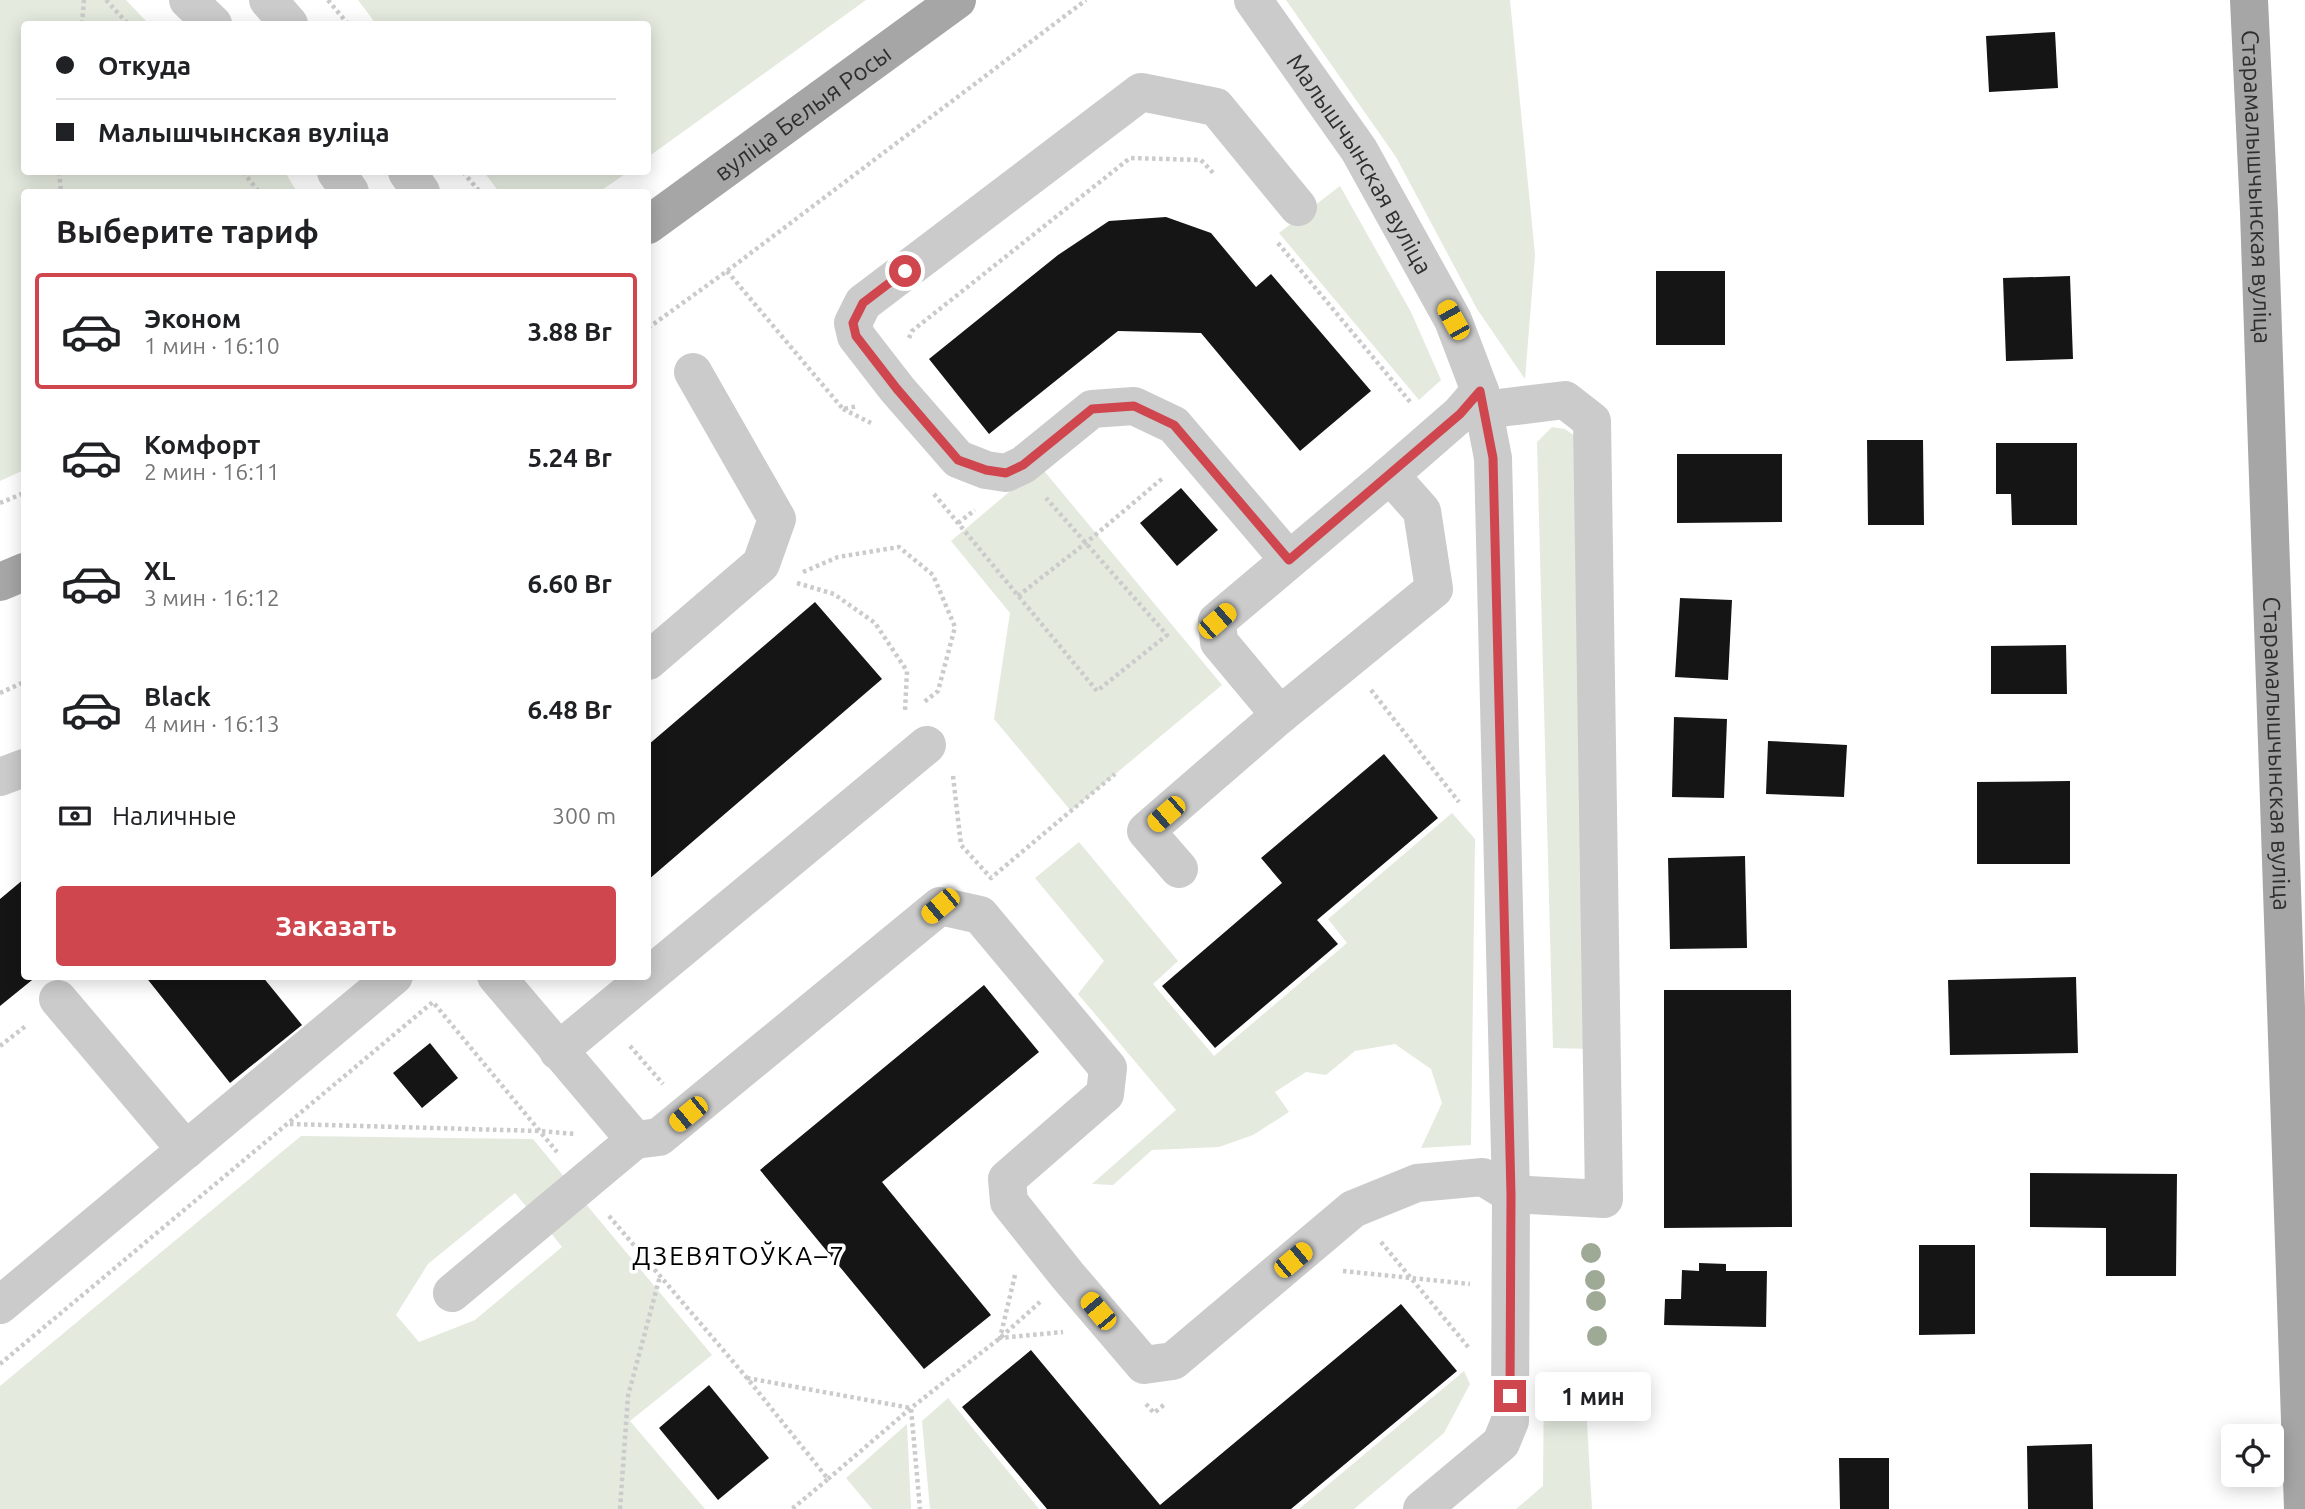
<!DOCTYPE html>
<html lang="ru">
<meta charset="utf-8">
<style>
body{margin:0;font-family:Ubuntu,sans-serif;background:#f2f2f2;color:#202124;height:100vh;display:flex;flex-direction:column;font-size:26px;white-space:nowrap}
*{box-sizing:border-box;margin:0}
p{font-size:23px;color:#757577}
.icon{flex:none;width:38px;height:38px;fill:none;stroke:currentColor;stroke-width:2;stroke-linecap:round;stroke-linejoin:round}
.map{position:relative;flex:1;overflow:hidden}
.panel{position:absolute;left:21px;top:189px;width:630px;height:791px;display:flex;flex-direction:column;background:#fff;border-radius:7px;box-shadow:0 4px 18px #0003}
.panel>*{flex:none}
.hud{position:absolute;left:21px;top:21px;width:630px;height:154px;border-radius:7px;box-shadow:0 4px 18px #0003;display:grid;align-content:center;height:154px;padding:0 35px;background:#fff}
.tools{position:absolute;left:2221px;top:1424px;display:grid;gap:14px}
.tools a{display:grid;place-items:center;width:63px;height:63px;border-radius:7px;background:#fff;box-shadow:0 4px 18px #0003;font-size:35px}
.end{position:absolute;width:32px;height:32px;margin:-16px;border:9px solid #cf464e;background:#fff;box-shadow:0 0 0 4px #fff}
.from{border-radius:50%}
.bubble{position:absolute;height:49px;border-radius:7px;background:#fff;box-shadow:0 4px 18px #0003;font-size:23px;font-weight:700;line-height:49px;text-align:center}
.car{position:absolute;width:21px;height:42px;margin:-21px -10px;border-radius:9px;box-shadow:0 0 5px 2px #0007;background:linear-gradient(#f5c518 24%,#345 0 40%,#f5c518 0 76%,#345 0 86%,#f5c518 0)}
.hud b{display:flex;align-items:center;gap:24px;height:66px;font-size:26px}
.hud b+b{border-top:2px solid #e0e0e0}
.hud i{width:18px;height:18px;background:#202124}
ul{padding:0;list-style:none}
li{display:flex;align-items:center;gap:21px;height:116px;margin:0 14px 10px;padding:0 21px;border:4px solid transparent;border-radius:7px}
li div{flex:1}
li b{display:block;font-size:26px}
li em{font-style:normal;font-weight:700}
li.active{border-color:#cf464e}
li>.icon{width:63px;height:63px;stroke-width:1.5}
h2{padding:0 35px;font-size:32px;line-height:84px}
.pay{display:flex;align-items:center;gap:18px;height:77px;padding:0 35px;font-size:26px}
.pay p{margin-inline-start:auto}
.primary-button{display:flex;gap:14px;margin-top:auto;padding:14px 35px}
.primary-button a{flex:1;height:80px;border-radius:7px;background:#cf464e;color:#fff;font-size:28px;font-weight:700;line-height:80px;text-align:center}
.map>svg:first-child{display:block}
.green{fill:#e4eade}
.building{fill:#151515}
.lines{fill:none;stroke-linecap:round;stroke-linejoin:round}
.path{stroke:#cbcbcb;stroke-width:4.5;stroke-dasharray:3.5 3.5;stroke-linecap:butt}
.minor{stroke:#cbcbcb;stroke-width:38}
.major{stroke:#a6a6a6;stroke-width:38}
.tree{fill:#9faa96}
.route{stroke:#cf464e;stroke-width:9}
.labels{text-anchor:middle;dominant-baseline:central;stroke-width:7;stroke-linejoin:round;paint-order:stroke}
.street-label{font-size:24px;fill:#2e2e2e;stroke:#fff}
.neighbourhood-label{font-size:26px;letter-spacing:2px;fill:#000;stroke:#fff}
</style>
<div class="map">
<svg width="2305" height="1509" viewBox="0 0 2305 1509">
<rect width="100%" height="100%" fill="#fff"/>
<path class="green" d="M 0,0 L 126,0 L 149,24 L 24,24 L 24,172 L 285,172 L 297,192 L 24,192 L 24,470 L 0,481 Z
M 358,0 L 866,0 L 648,157 L 648,24 L 376,24 Z
M 1286,0 L 1510,0 L 1535,255 L 1525,379 L 1477,309 L 1396,157 Z
M 484,172 L 628,172 L 599,192 L 499,192 Z
M 1340,186 L 1411,312 L 1441,380 L 1419,400 L 1279,233 Z
M 1552,427 L 1565,429 L 1582,441 L 1592,1049 L 1553,1048 L 1537,442 Z
M 1040,466 L 1222,685 L 1071,811 L 994,719 L 1010,613 L 951,541 Z
M 1452,813 L 1475,839 L 1471,1145 L 1421,1148 L 1442,1103 L 1431,1069 L 1395,1044 L 1355,1051 L 1326,1075 L 1306,1072 L 1275,1092 L 1289,1112 L 1253,1135 L 1219,1147 L 1152,1150 L 1113,1185 L 1092,1184 L 1176,1110 L 1078,994 L 1104,961 L 1035,878 L 1079,842 L 1178,961 L 1153,984 L 1214,1056 L 1347,943 L 1328,919 Z
M 301,1136 L 533,1139 L 566,1179 L 530,1211 L 515,1193 L 428,1264 L 396,1315 L 419,1342 L 475,1320 L 562,1247 L 550,1232 L 585,1203 L 712,1355 L 630,1421 L 705,1509 L 0,1509 L 0,1386 Z
M 1464,1371 L 1470,1384 L 1444,1433 L 1354,1509 L 1299,1509 Z
M 1584,1372 L 1592,1509 L 1516,1509 L 1543,1486 L 1544,1374 Z
M 948,1398 L 1039,1509 L 930,1509 L 922,1421 Z
M 907,1424 L 911,1509 L 872,1509 L 846,1478 Z"/>
<path class="building" d="M 2055,32 L 2058,88 L 1989,92 L 1986,36 Z
M 1166,217 L 1211,233 L 1256,287 L 1271,274 L 1371,391 L 1300,451 L 1201,333 L 1118,331 L 989,434 L 929,359 L 1058,255 L 1109,221 Z
M 1656,271 L 1725,271 L 1725,345 L 1656,345 Z
M 2070,276 L 2073,359 L 2006,361 L 2003,278 Z
M 1867,440 L 1923,440 L 1924,525 L 1868,525 Z
M 1996,443 L 2077,443 L 2077,525 L 2012,525 L 2011,494 L 1996,494 Z
M 1677,454 L 1782,454 L 1782,522 L 1677,523 Z
M 1181,488 L 1218,530 L 1177,566 L 1140,523 Z
M 1680,598 L 1732,600 L 1728,680 L 1675,677 Z
M 815,602 L 882,679 L 648,880 L 648,745 Z
M 2066,645 L 2067,694 L 1991,694 L 1991,646 Z
M 1674,717 L 1727,719 L 1724,798 L 1672,797 Z
M 1768,741 L 1847,745 L 1844,797 L 1766,794 Z
M 1384,754 L 1438,818 L 1317,920 L 1338,944 L 1215,1048 L 1162,986 L 1282,883 L 1261,858 Z
M 2070,781 L 2070,864 L 1977,864 L 1977,782 Z
M 1745,856 L 1747,948 L 1670,949 L 1668,858 Z
M 24,879 L 24,976 L 37,976 L 0,1006 L 0,899 Z
M 145,976 L 262,976 L 302,1025 L 230,1083 Z
M 2076,977 L 2078,1053 L 1950,1055 L 1948,980 Z
M 984,985 L 1039,1052 L 882,1182 L 991,1315 L 924,1369 L 760,1170 Z
M 1664,990 L 1791,990 L 1792,1227 L 1664,1228 Z
M 430,1043 L 458,1078 L 422,1108 L 393,1073 Z
M 2030,1173 L 2177,1174 L 2176,1276 L 2106,1276 L 2106,1228 L 2030,1227 Z
M 1919,1245 L 1975,1245 L 1975,1334 L 1919,1335 Z
M 1699,1263 L 1726,1264 L 1726,1271 L 1767,1271 L 1766,1327 L 1664,1325 L 1665,1299 L 1681,1299 L 1682,1270 L 1699,1271 Z
M 1401,1304 L 1457,1371 L 1291,1509 L 1047,1509 L 962,1407 L 1031,1350 L 1160,1505 Z
M 709,1385 L 769,1458 L 718,1500 L 659,1428 Z
M 2092,1444 L 2093,1509 L 2028,1509 L 2027,1446 Z
M 1839,1458 L 1889,1458 L 1889,1509 L 1840,1509 Z"/>
<g class="lines">
<path class="path" d="M 106,0 L 128,24
M 328,0 L 348,24
M 82,24 L 84,0
M 59,172 L 61,192
M 243,172 L 259,192
M 463,172 L 480,192
M 1278,243 L 1411,403
M 727,271 L 843,409 L 858,406
M 648,328 L 727,271 L 1086,0
M 909,338 L 912,331 L 1130,158 L 1201,160 L 1215,175
M 843,409 L 871,423
M 934,494 L 1097,691 L 1167,635 L 1046,498
M 0,503 L 24,493
M 958,523 L 975,510
M 803,572 L 838,557 L 899,547 L 933,575 L 955,627 L 938,691 L 923,703
M 797,583 L 834,594 L 875,623 L 907,671 L 905,711
M 1018,596 L 1087,542 L 1164,477
M 1371,690 L 1459,802
M 0,693 L 24,682
M 953,776 L 961,845 L 991,878 L 1115,774
M 0,1046 L 27,1025
M 630,1046 L 663,1084
M 290,1124 L 540,1131 L 575,1134
M 609,1216 L 747,1378 L 828,1479 L 792,1509
M 1381,1242 L 1469,1348
M 1343,1271 L 1470,1284
M 1015,1275 L 1000,1338 L 1063,1332
M 0,1364 L 433,1002 L 557,1152
M 747,1378 L 911,1408 L 920,1509
M 1146,1404 L 1154,1413 L 1165,1404
M 828,1479 L 911,1408 L 1000,1338 L 1040,1302
M 620,1509 L 628,1396 L 660,1276"/>
<g class="minor">
<path d="M 188,0 L 213,24"/>
<path d="M 268,0 L 289,24"/>
<path id="s1" d="M 1253,0 L 1359,150 L 1453,320 L 1480,391 L 1493,458 L 1511,1194 L 1510,1421 L 1501,1443 L 1422,1509"/>
<path d="M 336,172 L 350,192"/>
<path d="M 407,172 L 421,192"/>
<path d="M 1289,560 L 1174,425 L 1134,406 L 1092,409 L 1023,465 L 1006,473 L 986,470 L 958,459 L 897,389 L 856,336 L 853,323 L 863,303 L 1141,92 L 1216,107 L 1298,207"/>
<path d="M 648,661 L 761,564 L 777,519 L 693,372"/>
<path d="M 1280,715 L 1219,642 L 1217,621 L 1390,475 L 1460,414 L 1480,391"/>
<path d="M 0,777 L 24,768"/>
<path d="M 1179,869 L 1146,831 L 1280,715 L 1434,589 L 1422,511 L 1390,475"/>
<path d="M 496,976 L 635,1140 L 659,1137 L 940,906 L 980,915 L 1108,1068 L 1105,1094 L 1007,1179 L 1009,1202 L 1068,1276 L 1144,1365 L 1173,1361 L 1353,1209 L 1417,1183 L 1483,1177 L 1511,1194 L 1604,1199 L 1592,421 L 1565,400 L 1483,410"/>
<path d="M 58,999 L 186,1150"/>
<path d="M 558,1051 L 927,745"/>
<path d="M 452,1293 L 635,1140"/>
<path d="M 0,1305 L 394,976"/>
</g>
<g class="major">
<path id="s2" d="M 2249,0 L 2259,212 L 2303,1509"/>
<path id="s3" d="M 648,225 L 957,0"/>
<path d="M 0,582 L 24,572"/>
</g>
</g>
<g class="tree">
<circle cx="1591" cy="1253" r="10"/>
<circle cx="1595" cy="1280" r="10"/>
<circle cx="1596" cy="1301" r="10"/>
<circle cx="1597" cy="1336" r="10"/>
<circle cx="1597" cy="1391" r="10"/>
</g>
<g class="lines">
<path class="route" d="M 905,271 L 863,303 L 853,323 L 856,336 L 897,389 L 958,460 L 986,470 L 1006,473 L 1023,465 L 1092,409 L 1134,406 L 1174,425 L 1289,560 L 1460,414 L 1480,391 L 1493,458 L 1511,1194 L 1510,1396"/>
</g>
<g class="labels">
<g class="street-label">
<text stroke="none"><textPath href="#s3" startOffset="191">вуліца Белыя Росы</textPath></text>
<text stroke="none"><textPath href="#s1" startOffset="196">Малышчынская вуліца</textPath></text>
<text stroke="none"><textPath href="#s2" startOffset="187">Старамалышчынская вуліца</textPath></text>
<text stroke="none"><textPath href="#s2" startOffset="754">Старамалышчынская вуліца</textPath></text>
</g>
<g class="neighbourhood-label">
<text x="739" y="1255">ДЗЕВЯТОЎКА–7</text>
</g>
</g>
</svg>
<div class="tools">
<a><svg class="icon" aria-label="locate" viewBox="0 0 24 24"><circle cx="12" cy="12" r="6"/><path d="M12 2v4M12 18v4M2 12h4M18 12h4"/></svg></a>
</div>
<i class="end from" style="left:905px;top:271px"></i>
<i class="end" style="left:1510px;top:1396px"></i>
<div class="bubble" style="left:1535px;top:1372px;width:116px">1 мин</div>
<i class="car" style="left:1453px;top:320px;rotate:331deg"></i>
<i class="car" style="left:1217px;top:621px;rotate:49deg"></i>
<i class="car" style="left:1166px;top:814px;rotate:229deg"></i>
<i class="car" style="left:940px;top:906px;rotate:230deg"></i>
<i class="car" style="left:688px;top:1114px;rotate:231deg"></i>
<i class="car" style="left:1293px;top:1260px;rotate:50deg"></i>
<i class="car" style="left:1098px;top:1311px;rotate:320deg"></i>
<div class="hud">
<b><i class="from"></i>Откуда</b>
<b><i></i>Малышчынская вуліца</b>
</div>
<section class="panel">
<h2>Выберите тариф</h2>
<ul>
<li class="active"><svg class="icon" aria-label="car" viewBox="0 0 24 24"><path d="M5 17H2v-5l4-1 3-4h7l3 4 3 1v5h-3M9 17h6M6 11h13"/><circle cx="7" cy="17" r="2"/><circle cx="17" cy="17" r="2"/></svg><div><b>Эконом</b><p>1 мин · 16:10</p></div><em>3.88 Br</em></li>
<li><svg class="icon" aria-label="car" viewBox="0 0 24 24"><path d="M5 17H2v-5l4-1 3-4h7l3 4 3 1v5h-3M9 17h6M6 11h13"/><circle cx="7" cy="17" r="2"/><circle cx="17" cy="17" r="2"/></svg><div><b>Комфорт</b><p>2 мин · 16:11</p></div><em>5.24 Br</em></li>
<li><svg class="icon" aria-label="car" viewBox="0 0 24 24"><path d="M5 17H2v-5l4-1 3-4h7l3 4 3 1v5h-3M9 17h6M6 11h13"/><circle cx="7" cy="17" r="2"/><circle cx="17" cy="17" r="2"/></svg><div><b>XL</b><p>3 мин · 16:12</p></div><em>6.60 Br</em></li>
<li><svg class="icon" aria-label="car" viewBox="0 0 24 24"><path d="M5 17H2v-5l4-1 3-4h7l3 4 3 1v5h-3M9 17h6M6 11h13"/><circle cx="7" cy="17" r="2"/><circle cx="17" cy="17" r="2"/></svg><div><b>Black</b><p>4 мин · 16:13</p></div><em>6.48 Br</em></li>
</ul>
<div class="pay"><svg class="icon" aria-label="cash" viewBox="0 0 24 24"><path d="M3 7h18v10H3z"/><circle cx="12" cy="12" r="2"/></svg>Наличные<p>300 m</p></div>
<div class="primary-button"><a>Заказать</a></div>
</section>
</div>
